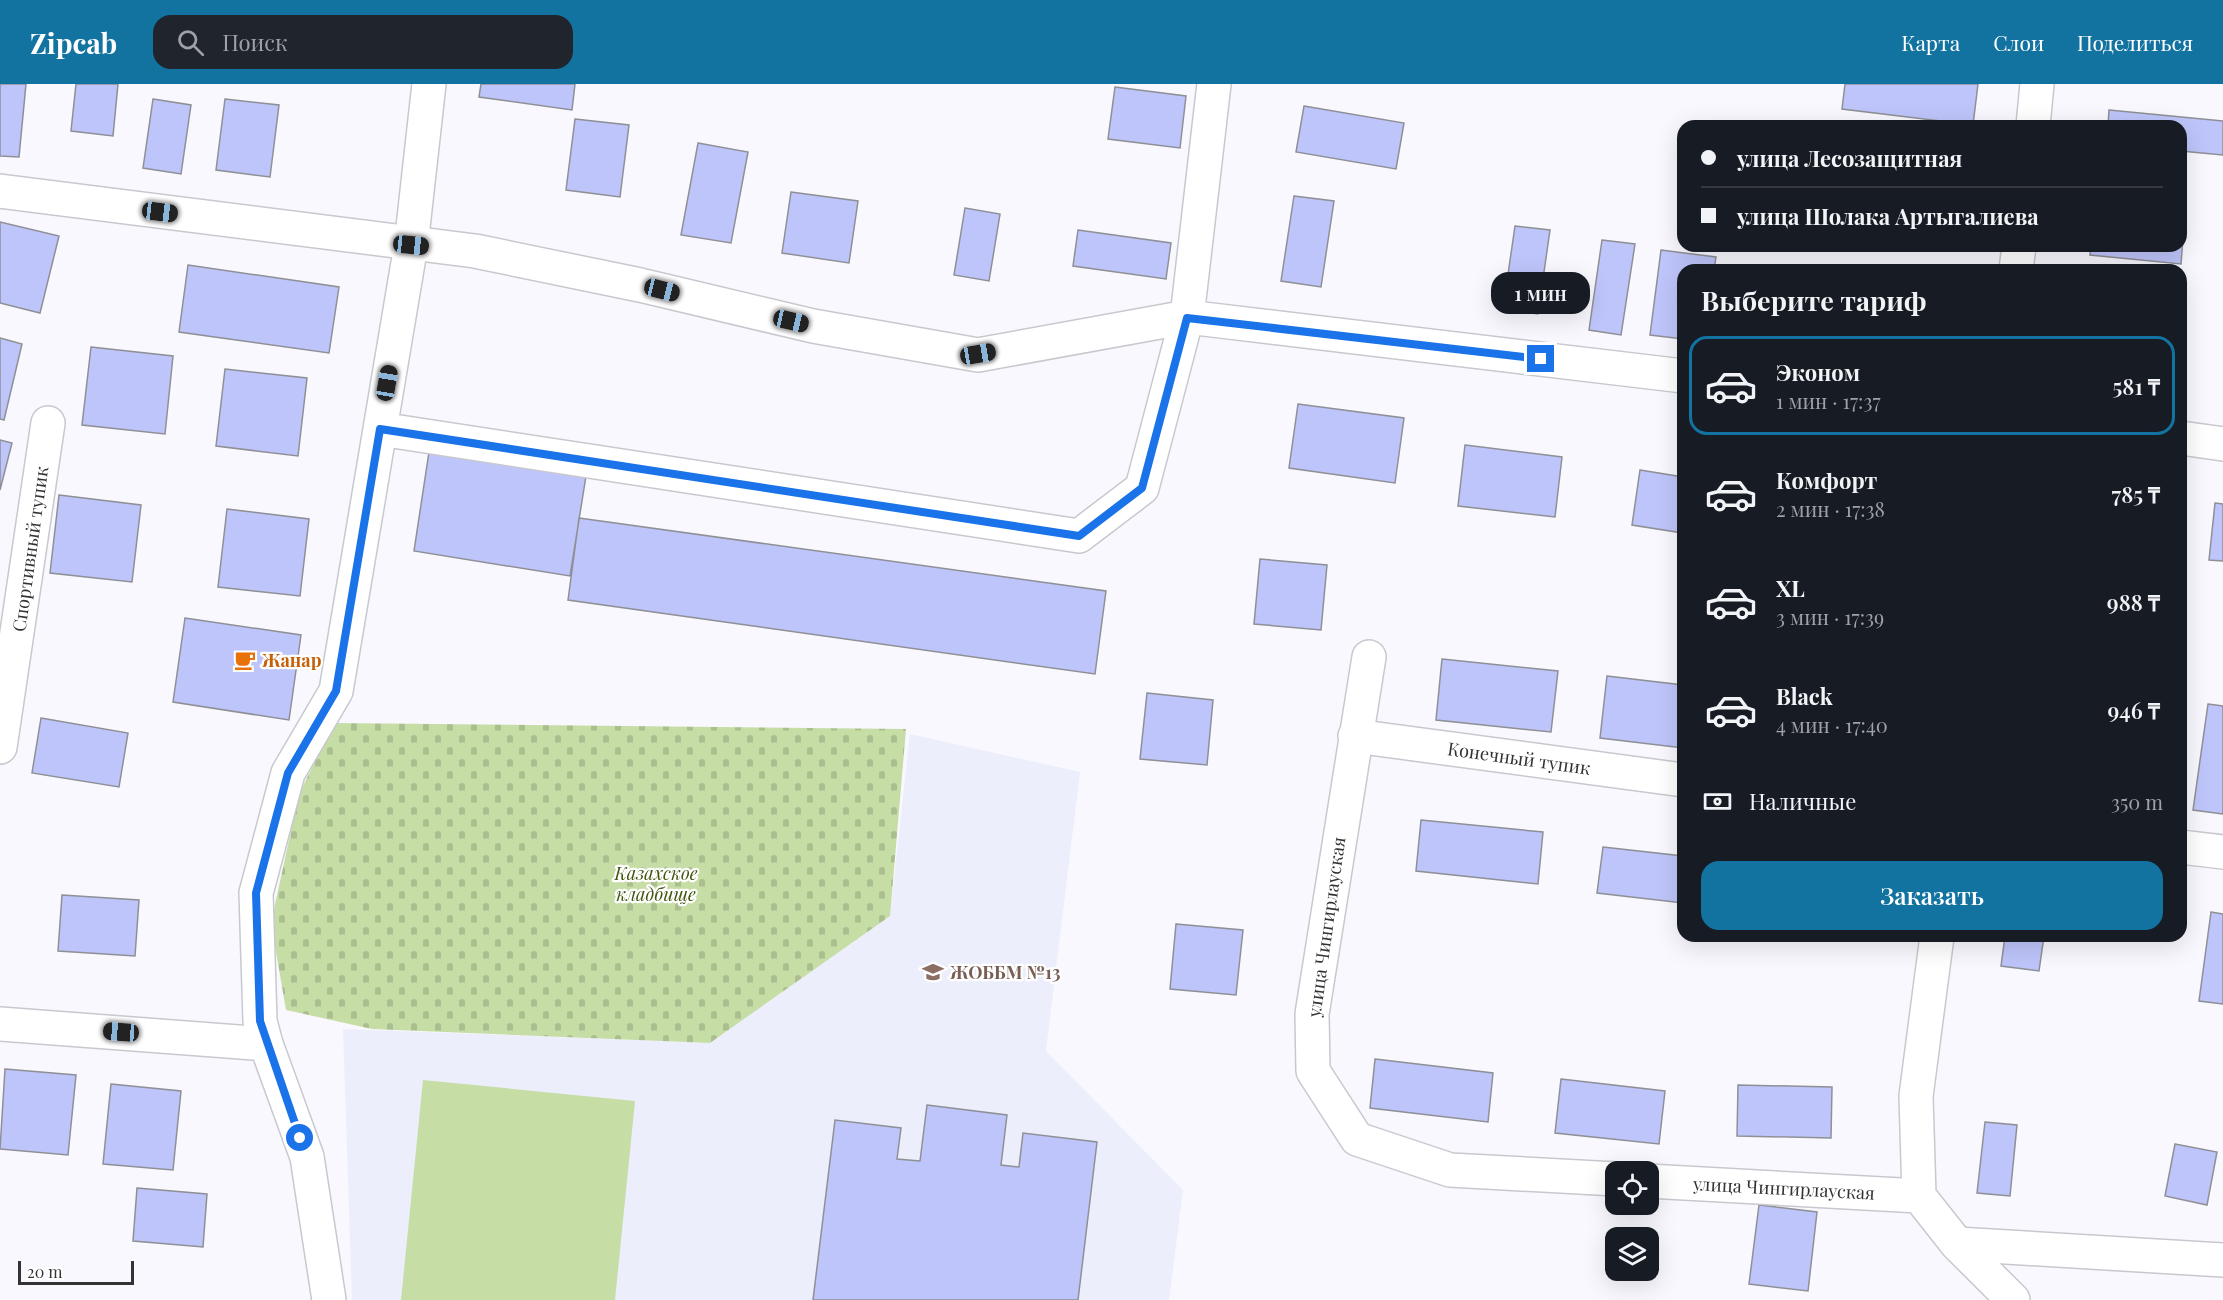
<!DOCTYPE html>
<html lang="ru">
<meta charset="utf-8">
<style>
body{margin:0;font-family:"Playfair Display",serif;background:#20242c;color:#f1f3f6;height:100vh;display:flex;flex-direction:column;font-size:22px;white-space:nowrap}
*{box-sizing:border-box;margin:0}
p{font-size:20px;color:#9ea1a6}
.icon{flex:none;width:33px;height:33px;fill:none;stroke:currentColor;stroke-width:2;stroke-linecap:round;stroke-linejoin:round}
.map{position:relative;flex:1;overflow:hidden}
.sheet{position:absolute;left:1677px;top:180px;width:510px;height:678px;display:flex;flex-direction:column;background:#171b24;border-radius:18px;box-shadow:0 6px 24px #0002}
.sheet>*{flex:none}
.banner{position:absolute;left:1677px;top:36px;width:510px;height:132px;border-radius:18px;box-shadow:0 6px 24px #0002;display:grid;align-content:center;height:132px;padding:0 24px;background:#171b24}
.buttons{position:absolute;left:1605px;top:1077px;display:grid;gap:12px}
.buttons a{display:grid;place-items:center;width:54px;height:54px;border-radius:12px;background:#171b24;box-shadow:0 6px 24px #0002;font-size:30px}
.scale{position:absolute;left:18px;bottom:15px;width:116px;box-sizing:border-box;padding-left:6px;border:3px solid #333336;border-top:0;font-size:16px;line-height:21px;white-space:nowrap;color:#333336;-webkit-text-stroke:4px #fff;paint-order:stroke}
.end{position:absolute;width:27px;height:27px;margin:-14px;border:8px solid #1a73e8;background:#fff;box-shadow:0 0 0 3px #fff}
.from{border-radius:50%}
.bubble{position:absolute;height:42px;border-radius:18px;background:#171b24;box-shadow:0 6px 24px #0002;font-size:20px;font-weight:600;line-height:42px;text-align:center}
.car{position:absolute;width:18px;height:36px;margin:-18px -9px;border-radius:8px;box-shadow:0 0 4px 2px #0007;background:linear-gradient(#222 24%,#8ab4d8 0 40%,#222 0 76%,#8ab4d8 0 86%,#222 0)}
.banner b{display:flex;align-items:center;gap:21px;height:57px;font-size:22px}
.banner b+b{border-top:2px solid #363941}
.banner i{width:15px;height:15px;background:#f1f3f6}
ul{padding:0;list-style:none}
li{display:flex;align-items:center;gap:18px;height:99px;margin:0 12px 9px;padding:0 12px;border:3px solid transparent;border-radius:18px}
li div{flex:1}
li b{display:block;font-size:22px}
li em{font-style:normal;font-weight:600}
li.active{border-color:#1273a0}
li>.icon{width:54px;height:54px;stroke-width:1.5}
h2{padding:0 24px;font-size:27px;line-height:72px}
.pay{display:flex;align-items:center;gap:15px;height:66px;padding:0 24px;font-size:22px}
.pay p{margin-inline-start:auto}
.primary-button{display:flex;gap:12px;margin-top:auto;padding:12px 24px}
.primary-button a{flex:1;height:69px;border-radius:18px;background:#1273a0;color:#fff;font-size:24px;font-weight:600;line-height:69px;text-align:center}
header{display:flex;align-items:center;gap:36px;box-sizing:border-box;height:84px;padding:0 30px;background:#1273a0;color:#fff}
header strong{font-size:28px}
nav{display:flex;gap:33px;margin-inline-start:auto;font-size:21px}
.search{width:420px;height:54px;background:#20242c;display:flex;align-items:center;gap:15px;box-sizing:border-box;padding:0 21px;border-radius:18px;color:#9ea1a6;font-size:22px}
.map>svg:first-child{display:block}
.built{fill:#eceefc}
.cemetery{fill:url(#cemetery-stones)}
.pitch{fill:#c6dda5}
.building{fill:#bec5fa;stroke:#8f9096;stroke-width:1.5}
.lines{fill:none;stroke-linecap:round;stroke-linejoin:round}
.minor-casing{stroke:#c8c9cf;stroke-width:36}
.minor{stroke:#fff;stroke-width:33}
.route{stroke:#1a73e8;stroke-width:8}
.labels{text-anchor:middle;dominant-baseline:central;stroke-width:4.5;stroke-linejoin:round;paint-order:stroke}
.street-label{font-size:18px;fill:#333336;stroke:#fff}
.food-label{font-size:18px;font-weight:bold;fill:#c56008;stroke:#fff;text-anchor:start}
.park-label{font-size:18px;font-style:italic;fill:#3f540c;stroke:#fff}
.education-label{font-size:18px;font-weight:bold;fill:#785e54;stroke:#fff;text-anchor:start}
</style>
<header>
<strong>Zipcab</strong>
<div class="search"><svg class="icon" aria-label="search" viewBox="0 0 24 24"><circle cx="10" cy="10" r="6"/><path d="M15 15l6 6"/></svg>Поиск</div>
<nav><a>Карта</a><a>Слои</a><a>Поделиться</a></nav>
</header>
<div class="map">
<svg width="2223" height="1216" viewBox="0 0 2223 1216">
<defs>
<pattern id="cemetery-stones" width="16" height="16" patternUnits="userSpaceOnUse" patternTransform="scale(1.5)"><rect width="16" height="16" fill="#c6dda5"/><path d="M2 7V4a2 2 0 0 1 4 0v3zM10 15v-3a2 2 0 0 1 4 0v3z" fill="#abbe8f"/></pattern>
</defs>
<rect width="100%" height="100%" fill="#f8f8fe"/>
<path class="built" d="M 910,650 L 1080,688 L 1046,967 L 1183,1106 L 1169,1216 L 352,1216 L 343,945 L 710,959 L 890,832 Z"/>
<path class="cemetery" d="M 334,639 L 906,645 L 890,832 L 710,959 L 372,945 L 286,926 L 271,839 L 299,710 Z"/>
<path class="pitch" d="M 423,996 L 635,1017 L 615,1216 L 401,1216 Z"/>
<path class="building" d="M 0,0 L 26,0 L 19,73 L 0,72 Z
M 76,0 L 118,0 L 113,52 L 71,47 Z
M 481,0 L 575,0 L 572,26 L 479,13 Z
M 1845,0 L 1978,0 L 1973,41 L 1842,25 Z
M 1115,3 L 1186,12 L 1180,64 L 1108,55 Z
M 153,15 L 191,21 L 181,90 L 143,84 Z
M 225,15 L 279,21 L 270,93 L 216,86 Z
M 1304,22 L 1404,39 L 1396,85 L 1296,68 Z
M 2109,26 L 2223,37 L 2223,71 L 2181,67 L 2181,42 L 2108,42 Z
M 575,35 L 629,41 L 620,113 L 566,106 Z
M 698,59 L 748,68 L 731,159 L 681,151 Z
M 791,108 L 858,117 L 849,179 L 782,169 Z
M 1294,112 L 1334,117 L 1321,203 L 1281,197 Z
M 965,124 L 1000,130 L 989,197 L 954,191 Z
M 2181,129 L 2185,129 L 2181,180 L 2090,171 L 2091,162 L 2181,162 Z
M 0,138 L 59,152 L 40,229 L 0,219 Z
M 1515,142 L 1550,146 L 1538,230 L 1503,225 Z
M 1078,146 L 1171,159 L 1166,195 L 1073,182 Z
M 1602,156 L 1635,160 L 1621,251 L 1589,246 Z
M 1661,166 L 1716,173 L 1714,186 L 1683,186 L 1683,255 L 1650,251 Z
M 188,181 L 339,203 L 329,269 L 179,248 Z
M 0,254 L 22,260 L 4,336 L 0,335 Z
M 91,263 L 173,272 L 165,350 L 82,341 Z
M 225,285 L 307,294 L 298,372 L 216,362 Z
M 1298,320 L 1404,334 L 1395,399 L 1289,384 Z
M 0,356 L 12,359 L 0,406 Z
M 1465,361 L 1562,373 L 1555,433 L 1458,422 Z
M 429,368 L 586,392 L 570,492 L 414,467 Z
M 1640,386 L 1683,393 L 1683,449 L 1632,441 Z
M 59,411 L 141,421 L 132,498 L 50,489 Z
M 2215,419 L 2223,420 L 2223,477 L 2209,476 Z
M 227,425 L 309,435 L 300,512 L 218,503 Z
M 579,434 L 1106,507 L 1095,590 L 568,516 Z
M 1260,475 L 1327,481 L 1321,546 L 1254,540 Z
M 185,534 L 301,551 L 289,636 L 173,618 Z
M 1442,575 L 1558,587 L 1551,648 L 1436,636 Z
M 1607,592 L 1683,601 L 1683,664 L 1600,654 Z
M 1147,609 L 1213,616 L 1207,681 L 1140,675 Z
M 2208,620 L 2223,622 L 2223,730 L 2193,726 Z
M 41,634 L 128,649 L 119,703 L 32,689 Z
M 1421,736 L 1543,748 L 1538,800 L 1416,787 Z
M 1603,763 L 1683,772 L 1683,819 L 1597,809 Z
M 62,811 L 139,816 L 135,872 L 58,867 Z
M 2211,828 L 2223,830 L 2223,920 L 2199,917 Z
M 1176,840 L 1243,846 L 1236,911 L 1170,905 Z
M 2005,852 L 2044,852 L 2039,887 L 2001,882 Z
M 1375,975 L 1493,989 L 1488,1038 L 1370,1024 Z
M 5,985 L 76,991 L 68,1071 L 0,1065 Z
M 1561,995 L 1665,1007 L 1659,1060 L 1555,1049 Z
M 111,1000 L 181,1007 L 173,1086 L 103,1080 Z
M 1738,1001 L 1832,1003 L 1831,1054 L 1737,1052 Z
M 927,1021 L 1007,1031 L 1001,1081 L 1019,1083 L 1023,1049 L 1097,1058 L 1078,1216 L 813,1216 L 835,1036 L 901,1044 L 897,1075 L 920,1077 Z
M 1985,1038 L 2017,1041 L 2010,1112 L 1977,1109 Z
M 2175,1060 L 2217,1068 L 2207,1121 L 2165,1112 Z
M 137,1104 L 207,1110 L 203,1163 L 133,1157 Z
M 1759,1121 L 1817,1128 L 1808,1207 L 1749,1200 Z"/>
<g class="lines">
<defs>
<path id="minor" d="M 2033,42 L 2037,0
M 0,107 L 475,167 L 640,201 L 813,242 L 978,271 L 1187,233 L 1683,292
M 2016,186 L 2019,162
M 380,345 L 1079,452 L 1142,404 L 1187,233 L 1214,0
M 2181,354 L 2223,360
M 1369,573 L 1312,930 L 1313,987 L 1357,1055 L 1450,1086 L 1616,1095
M 1355,652 L 1683,696
M 0,663 L 48,339
M 2181,763 L 2223,768
M 1937,852 L 1916,1012 L 1919,1112 L 1957,1160 L 2013,1216
M 0,940 L 266,960
M 1648,1097 L 1919,1112
M 1957,1160 L 2223,1176
M 329,1216 L 307,1073 L 266,960 L 260,937 L 256,809 L 288,689 L 336,607 L 411,161 L 429,0"/>
</defs>
<use href="#minor" class="minor-casing"/>
<use href="#minor" class="minor"/>
</g>
<g class="lines">
<path class="route" d="M 300,1054 L 260,937 L 256,809 L 288,689 L 336,607 L 380,345 L 1079,452 L 1142,404 L 1187,234 L 1541,275"/>
</g>
<defs>
<symbol id="cafe-bare" viewBox="-9 -9 18 18"><path d="M-5.5-4.5H6V0H3Q3 3.5 0 3.5H-2.5Q-5.5 3.5-5.5 0ZM3-3.2v2h1.7v-2ZM-6 4.5H4V6H-6Z" fill="#e8710a" stroke="#fff" stroke-width="2.5" paint-order="stroke"/></symbol>
<symbol id="school-bare" viewBox="-9 -9 18 18"><path d="M0-5L7-2L0 1L-7-2ZM-4 1L0 2.5L4 1V4Q0 6-4 4Z" fill="#8d6e63" stroke="#fff" stroke-width="2.5" paint-order="stroke"/></symbol>
</defs>
<g fill-rule="evenodd">
<use href="#cafe-bare" x="230" y="561" width="30" height="30"/>
<use href="#school-bare" x="918" y="873" width="30" height="30"/>
</g>
<g class="labels">
<g class="street-label">
<text transform="translate(30 465) rotate(-82)">Спортивный тупик</text>
<text transform="translate(1519 674) rotate(8)">Конечный тупик</text>
<text transform="translate(1326 843) rotate(-82)">улица Чингирлауская</text>
<text transform="translate(1784 1104) rotate(3)">улица Чингирлауская</text>
</g>
<g class="food-label">
<text x="262" y="576">Жанар</text>
</g>
<g class="park-label">
<text x="656" y="789">Казахское<tspan x="656" dy="21">кладбище</tspan></text>
</g>
<g class="education-label">
<text x="950" y="888">ЖОББМ №13</text>
</g>
</g>
</svg>
<div class="buttons">
<a><svg class="icon" aria-label="locate" viewBox="0 0 24 24"><circle cx="12" cy="12" r="6"/><path d="M12 2v4M12 18v4M2 12h4M18 12h4"/></svg></a>
<a><svg class="icon" aria-label="layers" viewBox="0 0 24 24"><path d="M12 4l9 5-9 5-9-5zM3 14l9 5 9-5"/></svg></a>
</div>
<div class="scale">20 m</div>
<i class="end from" style="left:300px;top:1054px"></i>
<i class="end" style="left:1541px;top:275px"></i>
<div class="bubble" style="left:1491px;top:188px;width:99px">1 мин</div>
<i class="car" style="left:160px;top:128px;rotate:97deg"></i>
<i class="car" style="left:411px;top:161px;rotate:96deg"></i>
<i class="car" style="left:662px;top:206px;rotate:104deg"></i>
<i class="car" style="left:791px;top:237px;rotate:103deg"></i>
<i class="car" style="left:978px;top:270px;rotate:80deg"></i>
<i class="car" style="left:387px;top:299px;rotate:10deg"></i>
<i class="car" style="left:121px;top:948px;rotate:274deg"></i>
<div class="banner">
<b><i class="from"></i>улица Лесозащитная</b>
<b><i></i>улица Шолака Артыгалиева</b>
</div>
<section class="sheet">
<h2>Выберите тариф</h2>
<ul>
<li class="active"><svg class="icon" aria-label="car" viewBox="0 0 24 24"><path d="M5 17H2v-5l4-1 3-4h7l3 4 3 1v5h-3M9 17h6M6 11h13"/><circle cx="7" cy="17" r="2"/><circle cx="17" cy="17" r="2"/></svg><div><b>Эконом</b><p>1 мин · 17:37</p></div><em>581 ₸</em></li>
<li><svg class="icon" aria-label="car" viewBox="0 0 24 24"><path d="M5 17H2v-5l4-1 3-4h7l3 4 3 1v5h-3M9 17h6M6 11h13"/><circle cx="7" cy="17" r="2"/><circle cx="17" cy="17" r="2"/></svg><div><b>Комфорт</b><p>2 мин · 17:38</p></div><em>785 ₸</em></li>
<li><svg class="icon" aria-label="car" viewBox="0 0 24 24"><path d="M5 17H2v-5l4-1 3-4h7l3 4 3 1v5h-3M9 17h6M6 11h13"/><circle cx="7" cy="17" r="2"/><circle cx="17" cy="17" r="2"/></svg><div><b>XL</b><p>3 мин · 17:39</p></div><em>988 ₸</em></li>
<li><svg class="icon" aria-label="car" viewBox="0 0 24 24"><path d="M5 17H2v-5l4-1 3-4h7l3 4 3 1v5h-3M9 17h6M6 11h13"/><circle cx="7" cy="17" r="2"/><circle cx="17" cy="17" r="2"/></svg><div><b>Black</b><p>4 мин · 17:40</p></div><em>946 ₸</em></li>
</ul>
<div class="pay"><svg class="icon" aria-label="cash" viewBox="0 0 24 24"><path d="M3 7h18v10H3z"/><circle cx="12" cy="12" r="2"/></svg>Наличные<p>350 m</p></div>
<div class="primary-button"><a>Заказать</a></div>
</section>
</div>
